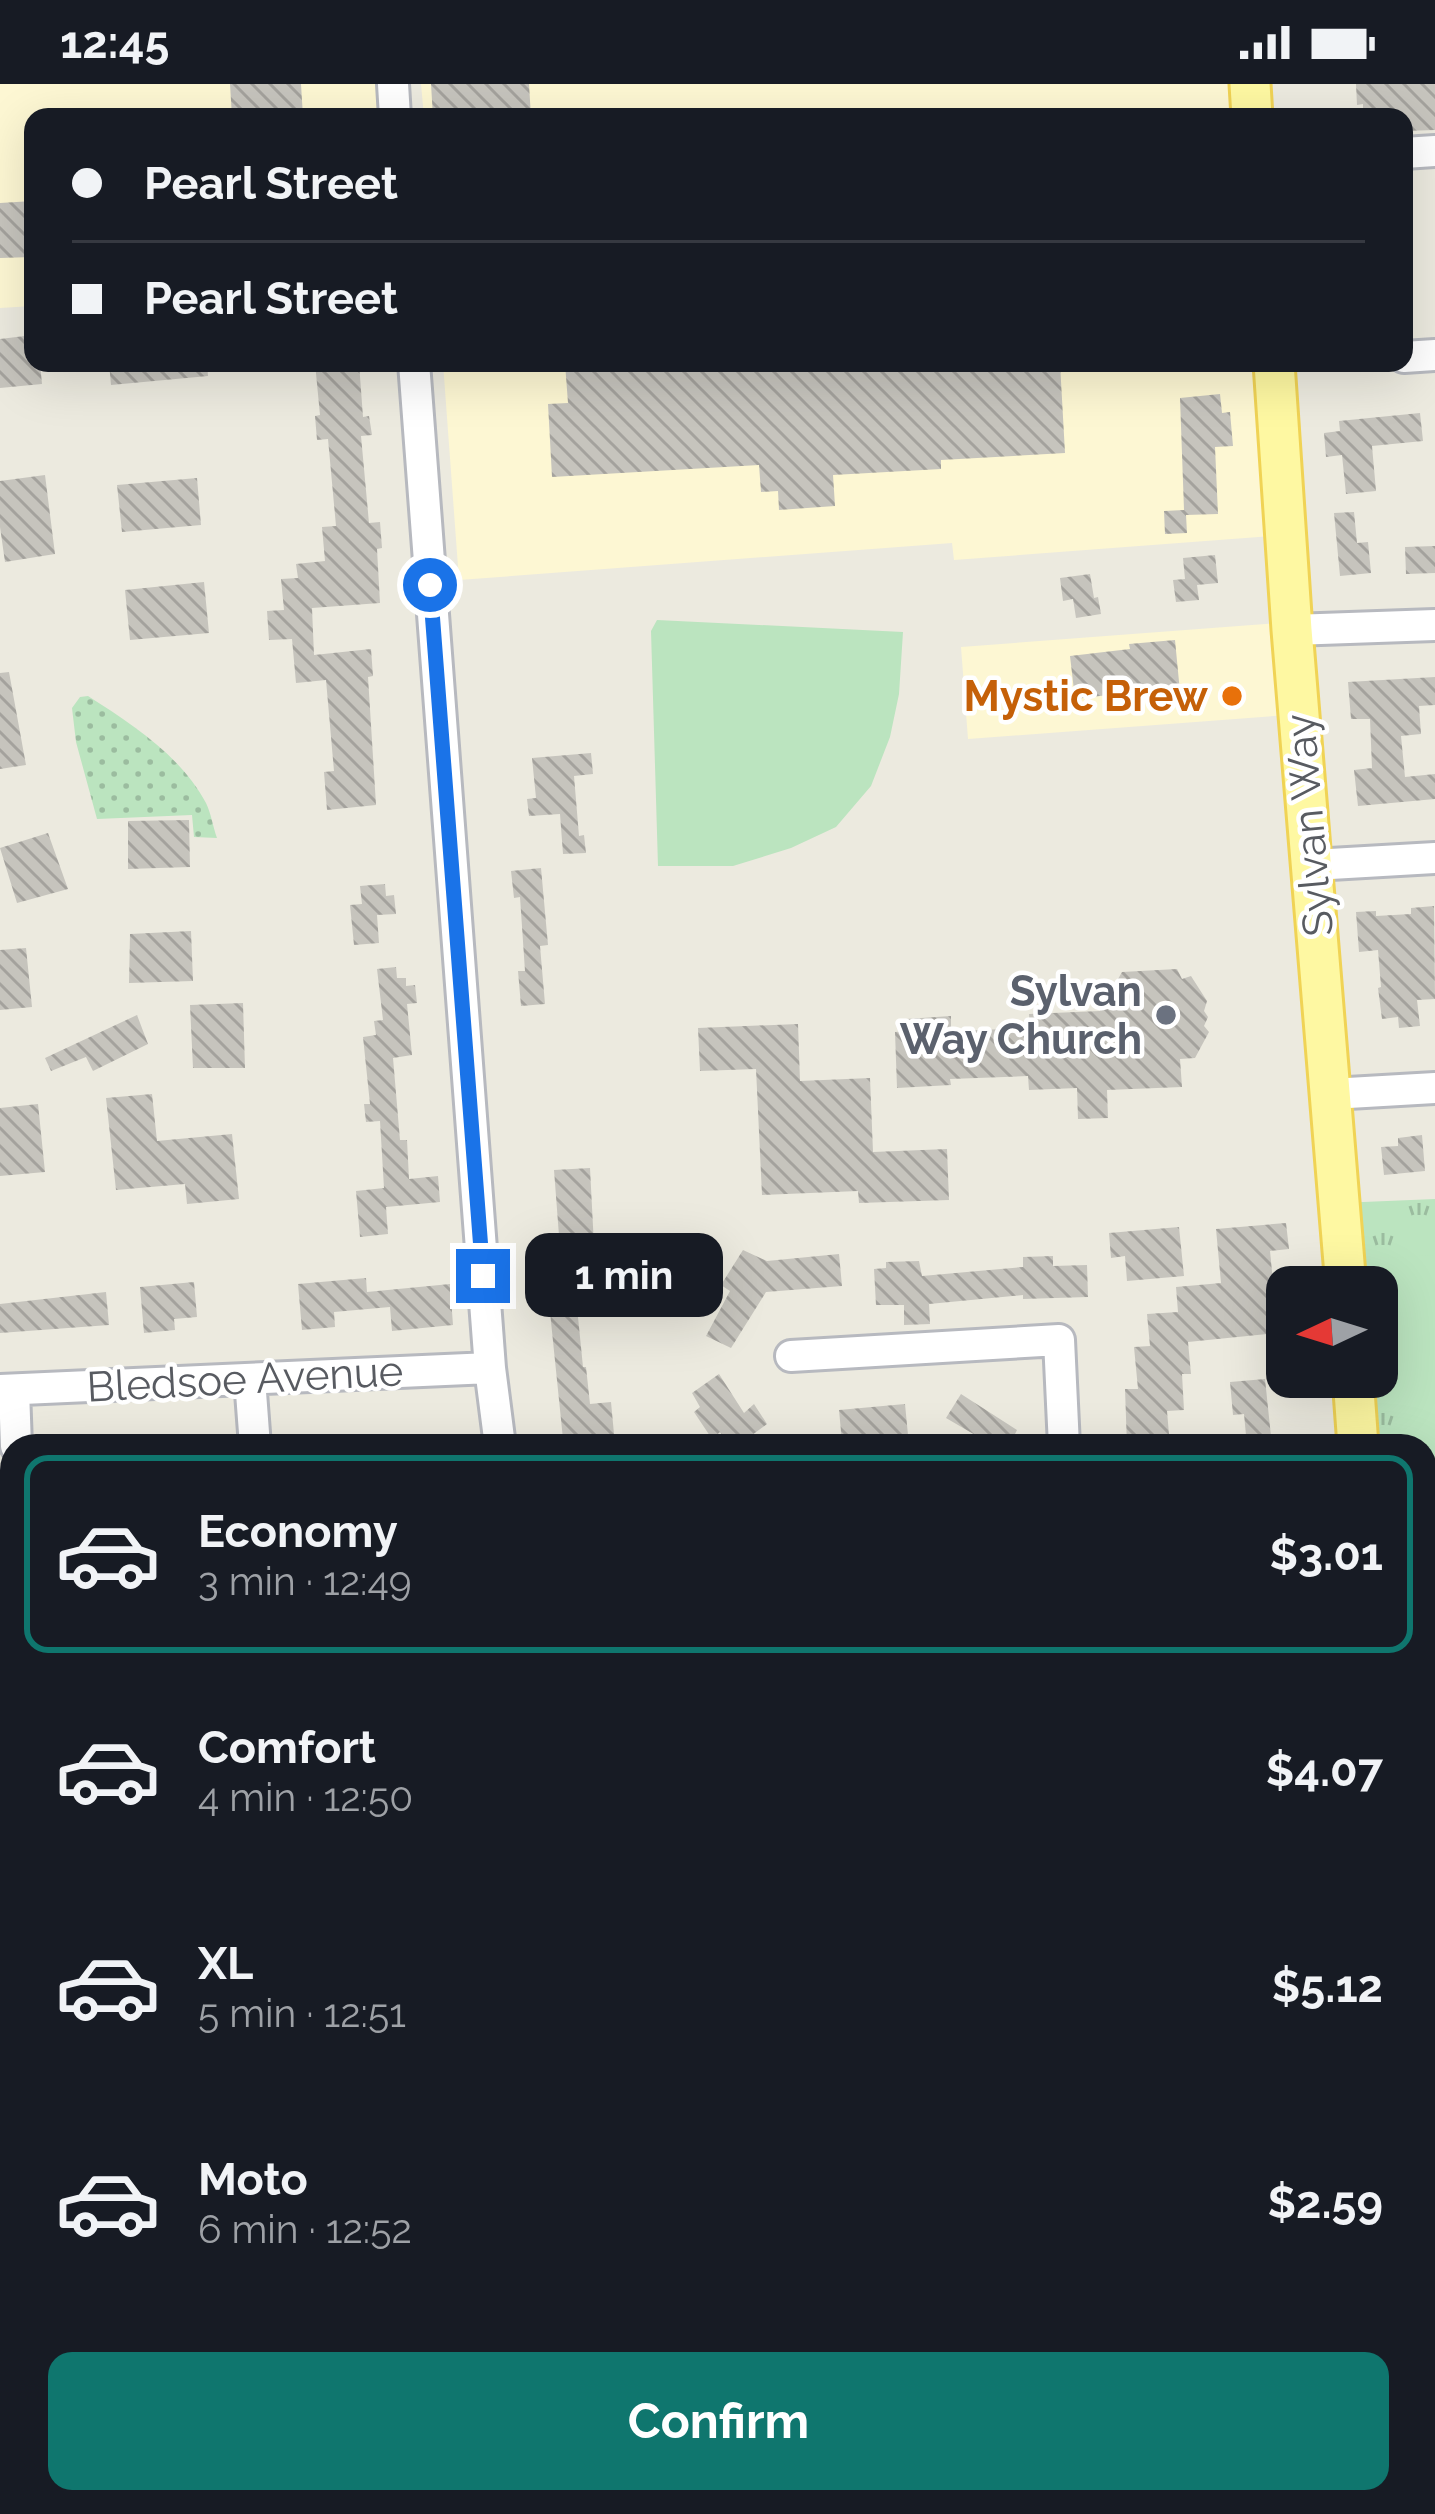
<!DOCTYPE html>
<meta charset="utf-8">
<style>
body{margin:0;font-family:Raleway,sans-serif;background:#20242c;color:#f1f3f6;height:100vh;display:flex;flex-direction:column;font-size:45px;white-space:nowrap}
*{box-sizing:border-box;margin:0}
p{font-size:39px;color:#9ea1a6}
.icon{flex:none;width:66px;height:66px;fill:none;stroke:currentColor;stroke-width:2;stroke-linecap:round;stroke-linejoin:round}
.map{position:relative;flex:1;overflow:hidden}
.side{position:absolute;left:0px;top:1350px;width:1437px;height:1080px;display:flex;flex-direction:column;background:#171b24;border-radius:36px 36px 0 0;box-shadow:0 12px 48px #0002}
.side>*{flex:none}
.guide{position:absolute;left:24px;top:24px;width:1389px;height:264px;border-radius:24px;box-shadow:0 12px 48px #0002;display:grid;align-content:center;height:264px;padding:0 48px;background:#171b24}
.needle{width:78px;rotate:266deg}
.fabs{position:absolute;left:1266px;top:1182px;display:grid;gap:24px}
.fabs a{display:grid;place-items:center;width:132px;height:132px;border-radius:24px;background:#171b24;box-shadow:0 12px 48px #0002;font-size:60px}
.end{position:absolute;width:54px;height:54px;margin:-27px;border:15px solid #1a73e8;background:#fff;box-shadow:0 0 0 6px #fff}
.from{border-radius:50%}
.bubble{position:absolute;height:84px;border-radius:24px;background:#171b24;box-shadow:0 12px 48px #0002;font-size:39px;font-weight:700;line-height:84px;text-align:center}
.guide b{display:flex;align-items:center;gap:42px;height:114px;font-size:45px}
.guide b+b{border-top:3px solid #363941}
.guide i{width:30px;height:30px;background:#f1f3f6}
ul{padding:21px 0 0;list-style:none}
li{display:flex;align-items:center;gap:36px;height:198px;margin:0 24px 18px;padding:0 24px;border:6px solid transparent;border-radius:24px}
li div{flex:1}
li b{display:block;font-size:45px}
li em{font-style:normal;font-weight:700}
li.on{border-color:#0f766e}
li>.icon{width:108px;height:108px;stroke-width:1.5}
.action{display:flex;gap:24px;margin-top:auto;padding:24px 48px}
.action a{flex:1;height:138px;border-radius:24px;background:#0f766e;color:#fff;font-size:48px;font-weight:700;line-height:138px;text-align:center}
.status{display:flex;justify-content:space-between;align-items:center;height:84px;padding:0 60px;background:#171b24;direction:ltr}
.status svg{height:33px;fill:currentColor}
.map>svg:first-child{display:block}
.commercial{fill:#fdf7d3}
.grass{fill:url(#grass-dots)}
.park{fill:url(#park-tufts)}
.garden{fill:#bbe4bf}
.building{fill:url(#building-back-hatch)}
.lines{fill:none;stroke-linecap:round;stroke-linejoin:round}
.minor-casing{stroke:#b7b9bf;stroke-width:36}
.major-casing{stroke:#f0d355;stroke-width:45}
.minor{stroke:#fff;stroke-width:30}
.major{stroke:#fef8a2;stroke-width:39}
.route{stroke:#1a73e8;stroke-width:15}
.food-dot{fill:#e8710a;stroke:#fff;stroke-width:4.5}
.worship-dot{fill:#6b7280;stroke:#fff;stroke-width:4.5}
.labels{text-anchor:middle;dominant-baseline:central;stroke-width:9;stroke-linejoin:round;paint-order:stroke}
.food-label{font-size:42px;font-weight:bold;fill:#c56008;stroke:#fff;text-anchor:end}
.street-label{font-size:42px;fill:#585b61;stroke:#fff}
.worship-label{font-size:42px;font-weight:bold;fill:#5b616d;stroke:#fff;text-anchor:end}
</style>
<div class="status"><b>12:45</b><svg viewBox="0 0 49 12"><path d="M0 12V9h3v3zM5 12V6h3v6zM10 12V3h3v9zM15 12V0h3v12zM26 1h20v11H26zM47 4h2v5h-2z"/></svg></div>
<div class="map">
<svg width="1435" height="2430" viewBox="0 0 1435 2430">
<defs>
<pattern id="grass-dots" width="8" height="8" patternUnits="userSpaceOnUse" patternTransform="scale(3)"><rect width="8" height="8" fill="#bbe4bf"/><path d="M2 2h.1M6 6h.1" fill="none" stroke="#9bbc9f" stroke-width="1.8" stroke-linecap="round"/></pattern>
<pattern id="park-tufts" width="24" height="20" patternUnits="userSpaceOnUse" patternTransform="scale(3)"><rect width="24" height="20" fill="#bbe4bf"/><path d="M3 7l-1-3M5 7V3M7 7l1-3M15 17l-1-3M17 17v-4M19 17l1-3" fill="none" stroke="#9bbc9f"/></pattern>
<pattern id="building-back-hatch" width="6" height="6" patternUnits="userSpaceOnUse" patternTransform="scale(3)"><rect width="6" height="6" fill="#c6c4bd"/><path d="M-1 5l2 2M0 0l6 6M5-1l2 2" fill="none" stroke="#a4a29d"/></pattern>
</defs>
<rect width="100%" height="100%" fill="#eceadf"/>
<path class="commercial" d="M 0,0 L 383,0 L 385,33 L 33,33 L 33,222 L 0,224 Z
M 421,0 L 1239,0 L 1242,33 L 424,33 Z
M 443,279 L 1260,279 L 1273,452 L 954,476 L 952,459 L 459,496 Z
M 1280,539 L 1287,631 L 968,655 L 961,563 Z"/>
<path class="grass" d="M 88,612 C 132,640 181,672 206,719 C 211,729 213,743 217,754 L 194,753 L 192,731 L 97,735 L 76,658 L 72,624 L 80,613 Z"/>
<path class="park" d="M 1435,1115 L 1435,1516 L 1425,1517 L 1425,1362 L 1358,1362 L 1353,1293 L 1377,1293 L 1377,1203 L 1346,1203 L 1339,1119 Z"/>
<path class="garden" d="M 657,536 L 903,548 L 899,610 L 890,653 L 871,702 L 836,743 L 791,764 L 733,782 L 658,782 L 651,547 Z
M 1435,1171 L 1435,1330 L 1400,1333 L 1388,1174 Z"/>
<path class="building" d="M 230,0 L 301,0 L 303,33 L 232,33 Z
M 431,0 L 529,0 L 531,33 L 433,33 Z
M 1356,0 L 1435,0 L 1435,46 L 1404,47 L 1404,33 L 1363,33 L 1363,20 L 1357,21 Z
M 33,117 L 33,173 L 0,174 L 0,119 Z
M 33,251 L 33,279 L 40,279 L 42,300 L 0,304 L 0,255 Z
M 109,279 L 207,279 L 208,292 L 111,301 Z
M 315,279 L 359,279 L 363,333 L 369,332 L 372,351 L 361,352 L 369,439 L 380,438 L 382,464 L 377,465 L 380,519 L 312,524 L 314,571 L 371,565 L 373,592 L 368,593 L 376,721 L 327,726 L 324,688 L 334,687 L 326,596 L 296,599 L 292,555 L 269,556 L 267,527 L 284,526 L 281,495 L 298,494 L 296,480 L 325,477 L 322,443 L 336,442 L 328,355 L 317,356 L 315,332 L 320,331 Z
M 565,279 L 1060,279 L 1065,369 L 941,376 L 941,385 L 833,391 L 835,422 L 779,426 L 778,407 L 761,408 L 759,381 L 552,393 L 548,320 L 568,319 Z
M 1220,310 L 1222,329 L 1230,328 L 1233,362 L 1215,363 L 1218,430 L 1186,431 L 1187,449 L 1165,450 L 1164,427 L 1184,426 L 1180,314 Z
M 1420,329 L 1423,357 L 1372,362 L 1376,407 L 1346,410 L 1342,371 L 1326,373 L 1324,349 L 1340,347 L 1339,337 Z
M 45,391 L 55,470 L 5,478 L 0,443 L 0,397 Z
M 197,394 L 201,441 L 122,448 L 117,401 Z
M 1354,428 L 1357,459 L 1368,458 L 1371,489 L 1340,492 L 1334,429 Z
M 1435,462 L 1435,489 L 1406,490 L 1405,463 Z
M 1215,471 L 1218,499 L 1197,501 L 1199,516 L 1176,518 L 1173,496 L 1185,495 L 1183,474 Z
M 1090,490 L 1094,514 L 1098,513 L 1101,530 L 1076,534 L 1073,515 L 1063,517 L 1060,494 Z
M 204,498 L 209,549 L 130,556 L 125,506 Z
M 1175,556 L 1180,608 L 1134,613 L 1133,608 L 1075,615 L 1070,572 L 1130,565 L 1129,560 Z
M 9,588 L 26,681 L 0,685 L 0,589 Z
M 1435,593 L 1435,621 L 1419,622 L 1421,650 L 1401,652 L 1405,693 L 1435,690 L 1435,715 L 1358,722 L 1354,686 L 1372,684 L 1370,635 L 1351,635 L 1348,598 Z
M 591,669 L 593,690 L 574,692 L 579,752 L 584,751 L 586,769 L 563,770 L 560,730 L 529,732 L 527,715 L 536,714 L 532,674 Z
M 189,736 L 190,783 L 128,785 L 128,737 Z
M 48,749 L 68,805 L 17,819 L 0,764 Z
M 541,784 L 548,861 L 540,862 L 545,920 L 521,922 L 518,887 L 525,887 L 520,813 L 514,814 L 511,787 Z
M 385,800 L 386,812 L 394,811 L 396,830 L 377,831 L 379,859 L 354,861 L 350,821 L 362,820 L 360,802 Z
M 1434,822 L 1435,915 L 1417,916 L 1420,942 L 1399,944 L 1398,933 L 1382,935 L 1378,904 L 1381,903 L 1378,866 L 1359,868 L 1356,828 L 1376,827 L 1376,832 L 1411,830 L 1411,824 Z
M 191,847 L 193,897 L 129,899 L 130,850 Z
M 26,864 L 32,923 L 0,926 L 0,866 Z
M 396,883 L 397,894 L 406,894 L 406,902 L 415,901 L 417,919 L 407,920 L 412,971 L 393,974 L 400,1056 L 407,1056 L 409,1095 L 438,1092 L 440,1118 L 386,1123 L 388,1150 L 360,1153 L 356,1107 L 384,1104 L 380,1037 L 366,1038 L 364,1020 L 370,1020 L 363,953 L 376,951 L 374,937 L 383,936 L 377,885 Z
M 1177,885 L 1182,895 L 1191,892 L 1207,917 L 1204,927 L 1208,933 L 1204,942 L 1209,948 L 1195,974 L 1180,975 L 1182,1003 L 1107,1006 L 1108,1034 L 1078,1035 L 1077,1004 L 1029,1006 L 1028,992 L 950,995 L 951,1001 L 897,1004 L 895,948 L 907,947 L 906,935 L 951,932 L 951,947 L 1030,944 L 1029,930 L 1100,927 L 1122,888 Z
M 243,919 L 245,984 L 193,984 L 190,921 Z
M 137,931 L 148,960 L 93,987 L 86,973 L 51,987 L 45,974 Z
M 798,940 L 800,997 L 870,994 L 873,1068 L 947,1065 L 949,1116 L 859,1119 L 858,1107 L 762,1111 L 756,985 L 700,987 L 698,944 Z
M 152,1010 L 157,1057 L 232,1050 L 239,1115 L 187,1120 L 185,1100 L 116,1106 L 106,1014 Z
M 38,1020 L 45,1088 L 0,1092 L 0,1024 Z
M 1422,1051 L 1425,1087 L 1384,1091 L 1381,1063 L 1398,1062 L 1398,1054 Z
M 590,1084 L 596,1201 L 575,1203 L 583,1283 L 586,1283 L 590,1320 L 611,1318 L 614,1350 L 563,1355 L 545,1179 L 561,1178 L 554,1086 Z
M 1286,1139 L 1289,1165 L 1270,1167 L 1278,1249 L 1188,1258 L 1191,1290 L 1182,1290 L 1184,1326 L 1167,1327 L 1170,1362 L 1127,1362 L 1125,1305 L 1138,1305 L 1134,1263 L 1150,1262 L 1147,1230 L 1178,1228 L 1176,1203 L 1221,1199 L 1216,1145 Z
M 1179,1143 L 1184,1192 L 1127,1197 L 1125,1172 L 1111,1174 L 1109,1149 Z
M 743,1166 L 767,1177 L 839,1170 L 842,1202 L 766,1208 L 731,1264 L 706,1252 L 730,1207 L 721,1201 Z
M 1053,1172 L 1053,1182 L 1087,1181 L 1088,1213 L 1023,1215 L 1023,1211 L 929,1220 L 930,1240 L 904,1241 L 904,1221 L 876,1221 L 874,1185 L 886,1184 L 886,1178 L 919,1177 L 922,1192 L 1023,1183 L 1023,1173 Z
M 366,1194 L 367,1208 L 450,1200 L 453,1241 L 392,1247 L 390,1223 L 334,1228 L 335,1243 L 302,1246 L 298,1200 Z
M 194,1198 L 197,1233 L 174,1235 L 175,1246 L 144,1249 L 140,1203 Z
M 106,1208 L 109,1241 L 0,1249 L 0,1220 Z
M 719,1290 L 744,1329 L 754,1320 L 767,1340 L 737,1362 L 731,1362 L 720,1348 L 712,1355 L 694,1328 L 700,1323 L 692,1309 Z
M 1265,1295 L 1272,1362 L 1247,1362 L 1244,1330 L 1233,1331 L 1230,1298 Z
M 961,1310 L 1017,1346 L 1009,1362 L 994,1362 L 946,1334 Z
M 905,1320 L 908,1351 L 842,1358 L 839,1326 Z"/>
<g class="lines">
<defs>
<path id="minor" d="M 393,0 L 395,33
M 1404,69 L 1435,67
M 1404,273 L 1435,271
M 414,279 L 490,1284 L 500,1362
M 1292,546 L 1435,541
M 1313,781 L 1435,774
M 1331,1010 L 1435,1004
M 791,1272 L 1059,1256 L 1064,1362
M 250,1295 L 255,1362
M 0,1306 L 490,1284
M 14,1306 L 16,1362
M 1425,1981 L 1435,1980
M 28,2418 L 29,2430
M 176,2418 L 178,2430
M 617,2418 L 618,2430"/>
<path id="major" d="M 1250,0 L 1252,33
M 1274,279 L 1292,546 L 1346,1203
M 1353,1293 L 1358,1362
M 1425,2255 L 1435,2390"/>
</defs>
<use href="#minor" class="minor-casing"/>
<use href="#major" class="major-casing"/>
<use href="#minor" class="minor"/>
<use href="#major" class="major"/>
</g>
<g class="lines">
<path class="route" d="M 430,501 L 483,1192"/>
</g>
<circle class="food-dot" cx="1232" cy="612" r="12"/>
<circle class="worship-dot" cx="1166" cy="931" r="12"/>
<g class="labels">
<g class="food-label">
<text x="1208" y="612">Mystic Brew</text>
</g>
<g class="street-label">
<text transform="translate(1309 741) rotate(-95)">Sylvan Way</text>
<text transform="translate(245 1295) rotate(-3)">Bledsoe Avenue</text>
</g>
<g class="worship-label">
<text x="1142" y="907">Sylvan<tspan x="1142" dy="48">Way Church</tspan></text>
</g>
</g>
</svg>
<div class="fabs">
<a><svg class="needle" viewBox="-14 -14 28 28"><path d="M0-13l5 13h-10z" fill="#e53935"/><path d="M0 13l5-13h-10z" fill="#9ea1a6"/></svg></a>
</div>
<i class="end from" style="left:430px;top:501px"></i>
<i class="end" style="left:483px;top:1192px"></i>
<div class="bubble" style="left:525px;top:1149px;width:198px">1 min</div>
<div class="guide">
<b><i class="from"></i>Pearl Street</b>
<b><i></i>Pearl Street</b>
</div>
<section class="side">
<ul>
<li class="on"><svg class="icon" aria-label="car" viewBox="0 0 24 24"><path d="M5 17H2v-5l4-1 3-4h7l3 4 3 1v5h-3M9 17h6M6 11h13"/><circle cx="7" cy="17" r="2"/><circle cx="17" cy="17" r="2"/></svg><div><b>Economy</b><p>3 min · 12:49</p></div><em>$3.01</em></li>
<li><svg class="icon" aria-label="car" viewBox="0 0 24 24"><path d="M5 17H2v-5l4-1 3-4h7l3 4 3 1v5h-3M9 17h6M6 11h13"/><circle cx="7" cy="17" r="2"/><circle cx="17" cy="17" r="2"/></svg><div><b>Comfort</b><p>4 min · 12:50</p></div><em>$4.07</em></li>
<li><svg class="icon" aria-label="car" viewBox="0 0 24 24"><path d="M5 17H2v-5l4-1 3-4h7l3 4 3 1v5h-3M9 17h6M6 11h13"/><circle cx="7" cy="17" r="2"/><circle cx="17" cy="17" r="2"/></svg><div><b>XL</b><p>5 min · 12:51</p></div><em>$5.12</em></li>
<li><svg class="icon" aria-label="car" viewBox="0 0 24 24"><path d="M5 17H2v-5l4-1 3-4h7l3 4 3 1v5h-3M9 17h6M6 11h13"/><circle cx="7" cy="17" r="2"/><circle cx="17" cy="17" r="2"/></svg><div><b>Moto</b><p>6 min · 12:52</p></div><em>$2.59</em></li>
</ul>
<div class="action"><a>Confirm</a></div>
</section>
</div>
